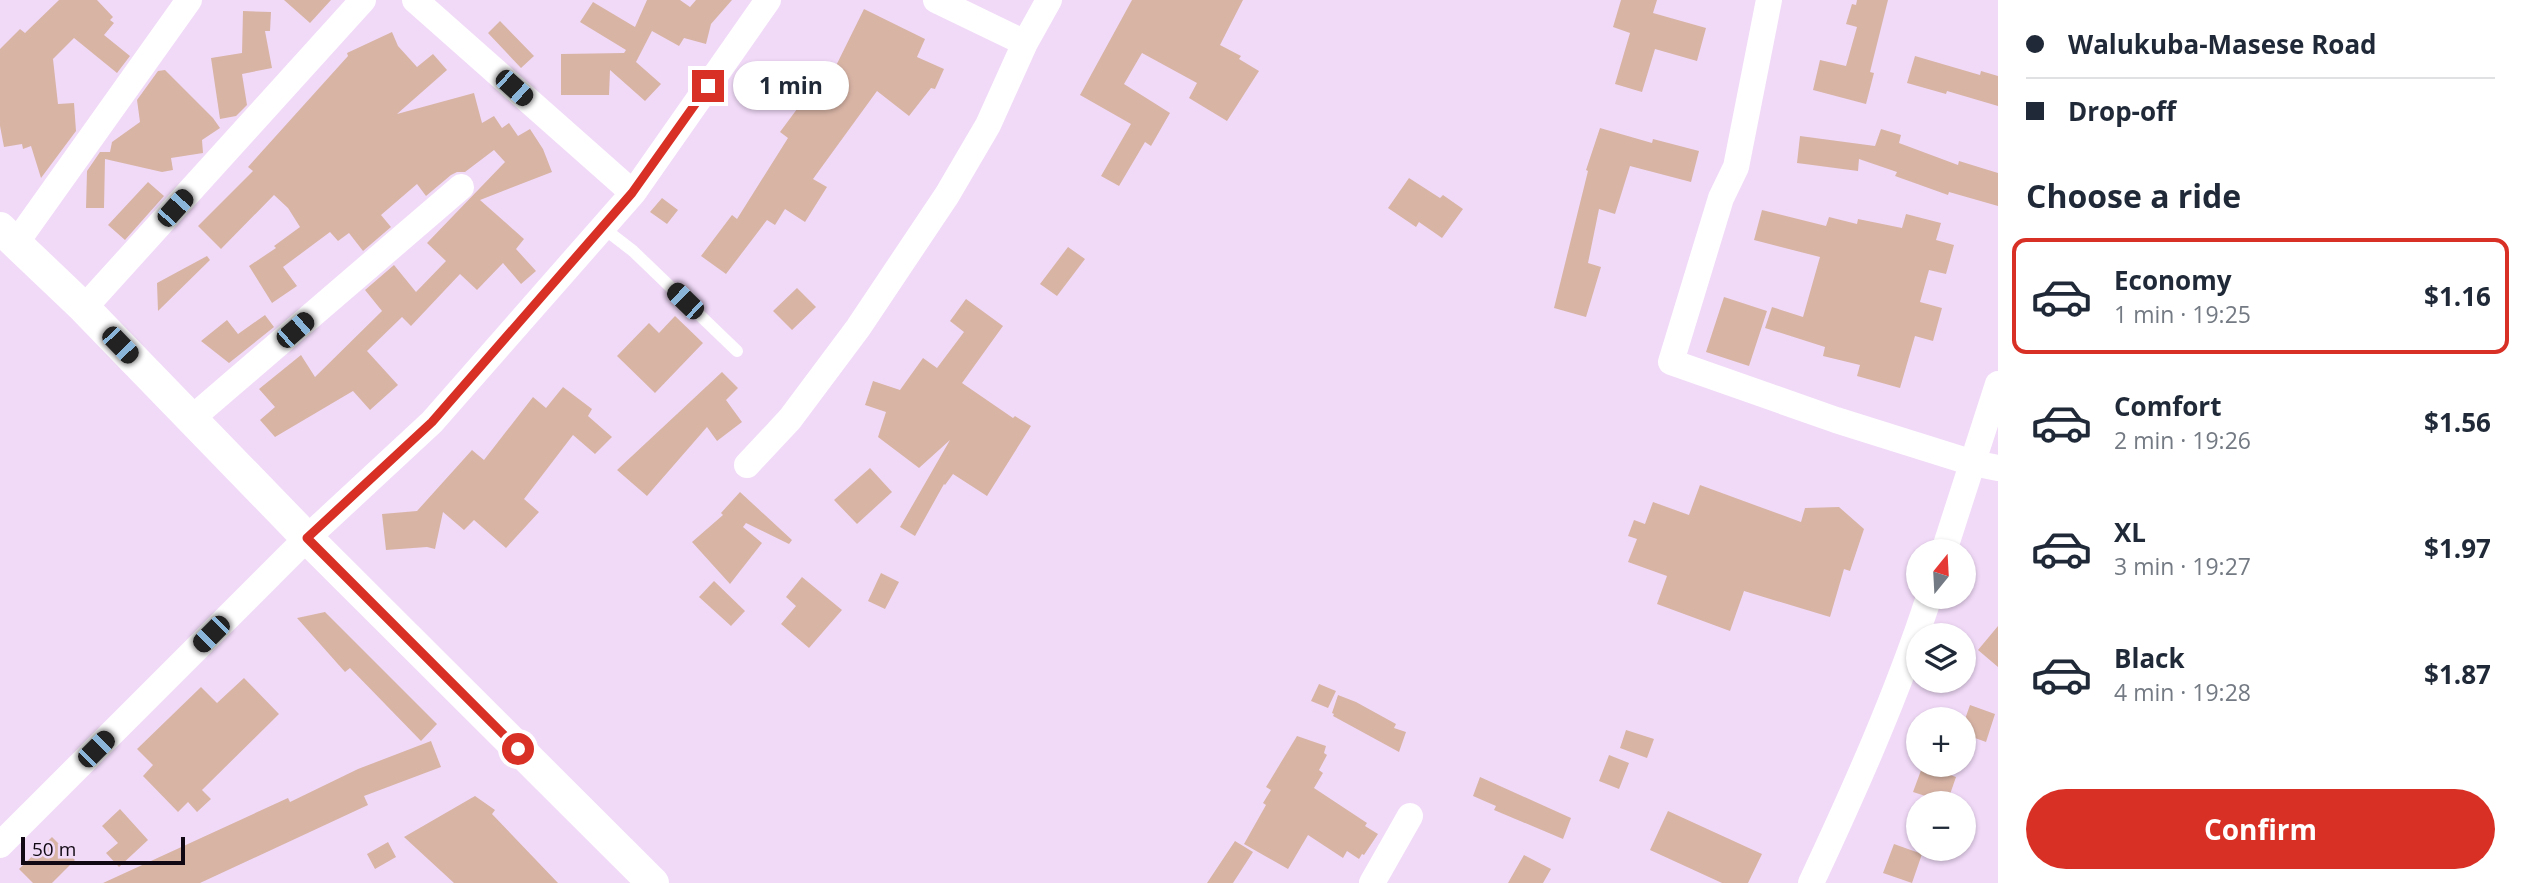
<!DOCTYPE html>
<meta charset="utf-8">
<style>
body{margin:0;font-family:"Open Sans",sans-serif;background:#f2f2f3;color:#1f2937;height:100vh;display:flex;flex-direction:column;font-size:26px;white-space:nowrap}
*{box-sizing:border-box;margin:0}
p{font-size:23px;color:#747a83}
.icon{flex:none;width:38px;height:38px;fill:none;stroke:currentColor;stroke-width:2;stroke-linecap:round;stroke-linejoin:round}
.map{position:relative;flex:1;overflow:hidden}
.drawer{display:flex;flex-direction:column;background:#fff;width:525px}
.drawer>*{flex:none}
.banner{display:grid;align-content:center;height:154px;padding:0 28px;background:#fff}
.needle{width:46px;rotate:18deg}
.controls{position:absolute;left:1906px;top:539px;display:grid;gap:14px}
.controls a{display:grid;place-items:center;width:70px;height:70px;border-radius:50%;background:#fff;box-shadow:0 2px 5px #0004;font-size:35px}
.scale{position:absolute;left:21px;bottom:18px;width:164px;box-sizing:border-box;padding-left:7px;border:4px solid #100812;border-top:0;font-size:19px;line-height:24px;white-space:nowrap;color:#100812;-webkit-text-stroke:5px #f1daf8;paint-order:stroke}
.end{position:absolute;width:32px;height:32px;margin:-16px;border:9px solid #d93025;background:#fff;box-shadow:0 0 0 4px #fff}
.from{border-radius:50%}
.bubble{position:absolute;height:49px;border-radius:24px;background:#fff;box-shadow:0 2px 5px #0004;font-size:23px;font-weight:700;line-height:49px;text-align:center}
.car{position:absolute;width:21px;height:42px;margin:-21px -10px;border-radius:9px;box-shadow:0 0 5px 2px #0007;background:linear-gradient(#222 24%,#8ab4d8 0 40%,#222 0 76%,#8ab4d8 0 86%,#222 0)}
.banner b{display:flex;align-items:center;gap:24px;height:66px;font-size:26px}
.banner b+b{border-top:2px solid #e0e1e3}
.banner i{width:18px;height:18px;background:#1f2937}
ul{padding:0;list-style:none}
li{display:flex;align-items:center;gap:21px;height:116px;margin:0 14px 10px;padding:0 14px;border:4px solid transparent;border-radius:14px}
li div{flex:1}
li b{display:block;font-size:26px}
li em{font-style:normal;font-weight:700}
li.current{border-color:#d93025}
li>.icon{width:63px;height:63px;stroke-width:1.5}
h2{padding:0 28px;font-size:32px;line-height:84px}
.primary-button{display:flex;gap:14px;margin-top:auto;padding:14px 28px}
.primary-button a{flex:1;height:80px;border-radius:42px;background:#d93025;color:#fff;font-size:28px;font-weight:700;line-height:80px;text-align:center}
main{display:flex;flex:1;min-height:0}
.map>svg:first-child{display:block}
.building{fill:#d8b4a5}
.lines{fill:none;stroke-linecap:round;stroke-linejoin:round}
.service{stroke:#fff;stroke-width:12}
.minor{stroke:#fff;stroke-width:26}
.tertiary{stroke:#fff;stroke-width:32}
.route{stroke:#d93025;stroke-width:9}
</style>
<main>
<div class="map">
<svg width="1998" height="883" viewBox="0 0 1998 883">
<rect width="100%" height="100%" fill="#f1daf8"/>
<path class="building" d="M 59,0 L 97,0 L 113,17 L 110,20 L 114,23 L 104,35 L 130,56 L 117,73 L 74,38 L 53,59 L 58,104 L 74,103 L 76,131 L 41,178 L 31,146 L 23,149 L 22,144 L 4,147 L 0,126 L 0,49 L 20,29 L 25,33 Z
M 284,0 L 331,0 L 310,23 Z
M 647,0 L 680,0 L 690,7 L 696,0 L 732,0 L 711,24 L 706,44 L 684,38 L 679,46 L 652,31 L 636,62 L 661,84 L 645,101 L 610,70 L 609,95 L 561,95 L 561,54 L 624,53 L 626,50 L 580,22 L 593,2 L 635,27 Z
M 1132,0 L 1243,0 L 1220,45 L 1241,56 L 1239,59 L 1259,71 L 1227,121 L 1189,98 L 1197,83 L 1142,53 L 1124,84 L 1170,113 L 1151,146 L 1145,142 L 1119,186 L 1101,176 L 1131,124 L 1080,95 Z
M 1621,0 L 1657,0 L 1653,13 L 1706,28 L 1697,61 L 1655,49 L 1642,92 L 1615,84 L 1630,33 L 1613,27 Z
M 1857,0 L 1888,0 L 1870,72 L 1874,73 L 1866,104 L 1813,90 L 1820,60 L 1846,66 L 1857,27 L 1846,24 L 1852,4 L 1856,5 Z
M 864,9 L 925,39 L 917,57 L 944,69 L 935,89 L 931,88 L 909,116 L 877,91 L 813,179 L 827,187 L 805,222 L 785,209 L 775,225 L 767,220 L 726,274 L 701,256 L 732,215 L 737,219 L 788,138 L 780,132 L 817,82 L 825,88 Z
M 243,11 L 271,12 L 270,31 L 265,31 L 272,68 L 242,74 L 247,105 L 236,116 L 220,119 L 211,58 L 242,53 Z
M 500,21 L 534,56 L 521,68 L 488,33 Z
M 392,32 L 398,46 L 417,67 L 433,54 L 447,70 L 397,114 L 474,93 L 482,123 L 494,116 L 502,128 L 509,123 L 518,136 L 530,129 L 543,149 L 552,172 L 480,200 L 524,239 L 516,249 L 536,271 L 521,284 L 503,263 L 477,290 L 460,274 L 411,326 L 402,317 L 367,351 L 398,385 L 370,410 L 353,391 L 275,437 L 260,420 L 275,407 L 259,389 L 301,355 L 315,377 L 382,311 L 365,290 L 394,265 L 416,292 L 446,261 L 427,243 L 505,162 L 494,150 L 465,172 L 457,172 L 451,175 L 426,196 L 417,184 L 381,215 L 391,227 L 363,251 L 349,233 L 338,241 L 330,232 L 283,267 L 297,286 L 272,303 L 249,266 L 276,248 L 274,246 L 300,227 L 288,208 L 274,195 L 221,249 L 198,226 L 253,171 L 248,167 L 348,56 L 347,53 Z
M 1915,56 L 1980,75 L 1981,71 L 1998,76 L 1998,106 L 1947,91 L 1946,94 L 1907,83 Z
M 165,70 L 213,118 L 220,128 L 202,140 L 203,153 L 171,158 L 173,170 L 162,172 L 105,159 L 104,208 L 86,208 L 87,171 L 100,152 L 110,152 L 112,142 L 140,122 L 137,100 L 158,71 Z
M 1600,128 L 1652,143 L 1653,139 L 1699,151 L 1691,182 L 1630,166 L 1615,214 L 1599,209 L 1588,263 L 1601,267 L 1586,317 L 1554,308 L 1588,171 L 1586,170 Z
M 1881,129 L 1901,135 L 1899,143 L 1958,165 L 1959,161 L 1998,173 L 1998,206 L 1949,192 L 1948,195 L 1895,176 L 1897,172 L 1859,159 L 1858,171 L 1797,163 L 1800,136 L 1875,146 Z
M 1409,178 L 1440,198 L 1443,195 L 1463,209 L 1442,238 L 1419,222 L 1416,227 L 1388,208 Z
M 148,182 L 164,196 L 125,240 L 108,225 Z
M 662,198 L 678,210 L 667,224 L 650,212 Z
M 1762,210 L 1826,226 L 1829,217 L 1857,224 L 1858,219 L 1902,228 L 1906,214 L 1941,223 L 1936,240 L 1954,245 L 1946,274 L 1929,270 L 1920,302 L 1942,308 L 1933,341 L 1915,336 L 1900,388 L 1857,376 L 1860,365 L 1823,356 L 1825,347 L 1765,328 L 1772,307 L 1803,317 L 1820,257 L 1754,240 Z
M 1068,247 L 1085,259 L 1057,296 L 1040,284 Z
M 207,256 L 210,260 L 158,311 L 157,283 Z
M 797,288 L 816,307 L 792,330 L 773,311 Z
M 1724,297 L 1767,311 L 1749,366 L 1706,352 Z
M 966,299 L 1003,326 L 962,383 L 1013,418 L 1015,416 L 1031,426 L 987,496 L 953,474 L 945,485 L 944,484 L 915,536 L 900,527 L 950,440 L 919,468 L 878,437 L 886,412 L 865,405 L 873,381 L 900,390 L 923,358 L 937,368 L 964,332 L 950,321 Z
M 265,315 L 274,327 L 229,363 L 201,341 L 227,320 L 238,334 Z
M 675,316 L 703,343 L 655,393 L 617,356 L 649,323 L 659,333 Z
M 722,372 L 738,388 L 726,400 L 742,422 L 717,441 L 707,427 L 647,496 L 617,470 Z
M 563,387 L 592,409 L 588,416 L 612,437 L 595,454 L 573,435 L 524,499 L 539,512 L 506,548 L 474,520 L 464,530 L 443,512 L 435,549 L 427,547 L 386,550 L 382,514 L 417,511 L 472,450 L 484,460 L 533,397 L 546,408 Z
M 870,468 L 892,492 L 857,524 L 834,500 Z
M 1700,485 L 1801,522 L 1805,508 L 1839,507 L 1864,529 L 1850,571 L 1844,569 L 1830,617 L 1744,591 L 1730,631 L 1657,604 L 1667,576 L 1628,562 L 1637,539 L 1628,536 L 1634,520 L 1645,524 L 1653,502 L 1689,515 Z
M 740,492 L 792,540 L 789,544 L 746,523 L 743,527 L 762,543 L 730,584 L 692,542 L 723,515 L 721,513 Z
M 881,573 L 899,582 L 885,609 L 868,601 Z
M 802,577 L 842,610 L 809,648 L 781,624 L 796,606 L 786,597 Z
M 714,581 L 745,611 L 731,626 L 699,597 Z
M 325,612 L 437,724 L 421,741 L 350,668 L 345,672 L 297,618 Z
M 1998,626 L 1998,667 L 1978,650 Z
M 244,678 L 279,714 L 202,790 L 211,799 L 197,812 L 188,802 L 178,812 L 143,776 L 153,765 L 137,749 L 201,687 L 217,703 Z
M 1319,684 L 1336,691 L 1328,708 L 1311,701 Z
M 1338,695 L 1356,702 L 1396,724 L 1394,728 L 1406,732 L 1399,752 L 1333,716 L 1334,714 L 1332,713 Z
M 1970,705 L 1995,714 L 1986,742 L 1964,734 L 1964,722 Z
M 1626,730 L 1654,739 L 1647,758 L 1620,748 Z
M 1297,736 L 1326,746 L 1324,753 L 1327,755 L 1319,770 L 1323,773 L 1314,788 L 1367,823 L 1365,826 L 1378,834 L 1364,855 L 1362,854 L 1359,859 L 1347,851 L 1343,858 L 1308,835 L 1288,869 L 1244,844 L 1266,805 L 1263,803 L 1271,790 L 1266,787 Z
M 431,741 L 441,767 L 364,796 L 368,805 L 200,883 L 103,883 L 288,798 L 290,802 L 358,769 Z
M 1609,755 L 1629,763 L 1619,789 L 1599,781 Z
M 1923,765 L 1956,777 L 1947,803 L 1913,792 Z
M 1480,777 L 1571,818 L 1563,839 L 1494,810 L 1496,806 L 1473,796 Z
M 475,796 L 495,810 L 492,814 L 558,883 L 454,883 L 404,837 Z
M 120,809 L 148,840 L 119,867 L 106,853 L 118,843 L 102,826 Z
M 1668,811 L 1762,854 L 1748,883 L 1722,883 L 1650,850 Z
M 52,837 L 75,860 L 52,883 L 33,883 L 19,869 Z
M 1235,841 L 1253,852 L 1233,883 L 1207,883 Z
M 388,842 L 396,857 L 375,869 L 367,854 Z
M 1894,844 L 1922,854 L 1912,883 L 1883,873 Z
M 1524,855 L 1551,869 L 1543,883 L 1508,883 Z"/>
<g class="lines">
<path class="service" d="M 602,227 L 633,251 L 737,351"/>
<path class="minor" d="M 415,0 L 633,193
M 936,0 L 1025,43 L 1049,0
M 1769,0 L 1736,167 L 1721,198 L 1671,362 L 1836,420 L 1973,463 L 1998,468
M 16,243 L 189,0
M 84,308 L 363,0
M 191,419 L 461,187
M 747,465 L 790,419 L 858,328 L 947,195 L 988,125 L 1025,43
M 1944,551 L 1998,384
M 0,845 L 307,538 L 432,422 L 633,193 L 768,0
M 1372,883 L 1410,816
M 1811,883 C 1855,789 1897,695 1929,597"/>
<path class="tertiary" d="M 0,228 L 84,308 L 307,538 L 653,883"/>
</g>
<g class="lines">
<path class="route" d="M 518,749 L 307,538 L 432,422 L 632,193 L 708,86"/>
</g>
</svg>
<div class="controls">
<a><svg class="needle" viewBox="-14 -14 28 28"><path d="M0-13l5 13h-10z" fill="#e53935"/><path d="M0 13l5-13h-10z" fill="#747a83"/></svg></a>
<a><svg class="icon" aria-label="layers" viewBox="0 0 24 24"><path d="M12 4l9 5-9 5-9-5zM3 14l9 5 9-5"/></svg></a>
<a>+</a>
<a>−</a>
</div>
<div class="scale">50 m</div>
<i class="end from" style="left:518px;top:749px"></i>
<i class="end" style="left:708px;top:86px"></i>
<div class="bubble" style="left:733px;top:61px;width:116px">1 min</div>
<i class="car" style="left:514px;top:88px;rotate:132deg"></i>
<i class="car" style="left:175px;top:208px;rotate:42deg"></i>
<i class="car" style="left:685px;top:301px;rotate:314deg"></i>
<i class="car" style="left:295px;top:330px;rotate:49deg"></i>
<i class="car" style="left:120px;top:345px;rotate:136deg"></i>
<i class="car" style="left:211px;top:634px;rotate:225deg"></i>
<i class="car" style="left:96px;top:749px;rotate:45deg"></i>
</div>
<section class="drawer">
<div class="banner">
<b><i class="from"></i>Walukuba-Masese Road</b>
<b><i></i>Drop-off</b>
</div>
<h2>Choose a ride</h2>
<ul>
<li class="current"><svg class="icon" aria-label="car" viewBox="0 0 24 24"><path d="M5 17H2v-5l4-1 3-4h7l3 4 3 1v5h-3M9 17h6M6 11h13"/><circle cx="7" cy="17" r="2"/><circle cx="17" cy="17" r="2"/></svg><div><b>Economy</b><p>1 min · 19:25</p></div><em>$1.16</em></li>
<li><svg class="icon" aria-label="car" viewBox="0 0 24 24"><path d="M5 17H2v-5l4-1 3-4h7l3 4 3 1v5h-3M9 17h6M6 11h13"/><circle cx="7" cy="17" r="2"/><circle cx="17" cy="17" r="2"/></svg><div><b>Comfort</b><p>2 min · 19:26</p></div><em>$1.56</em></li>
<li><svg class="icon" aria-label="car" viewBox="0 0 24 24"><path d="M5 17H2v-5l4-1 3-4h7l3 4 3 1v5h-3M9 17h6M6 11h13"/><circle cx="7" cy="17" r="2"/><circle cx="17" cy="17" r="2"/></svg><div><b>XL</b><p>3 min · 19:27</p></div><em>$1.97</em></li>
<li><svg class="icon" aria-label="car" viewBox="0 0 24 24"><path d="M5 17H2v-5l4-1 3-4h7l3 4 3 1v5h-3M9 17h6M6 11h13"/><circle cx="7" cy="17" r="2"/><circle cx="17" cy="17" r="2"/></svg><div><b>Black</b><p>4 min · 19:28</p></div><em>$1.87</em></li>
</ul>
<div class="primary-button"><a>Confirm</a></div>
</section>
</main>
